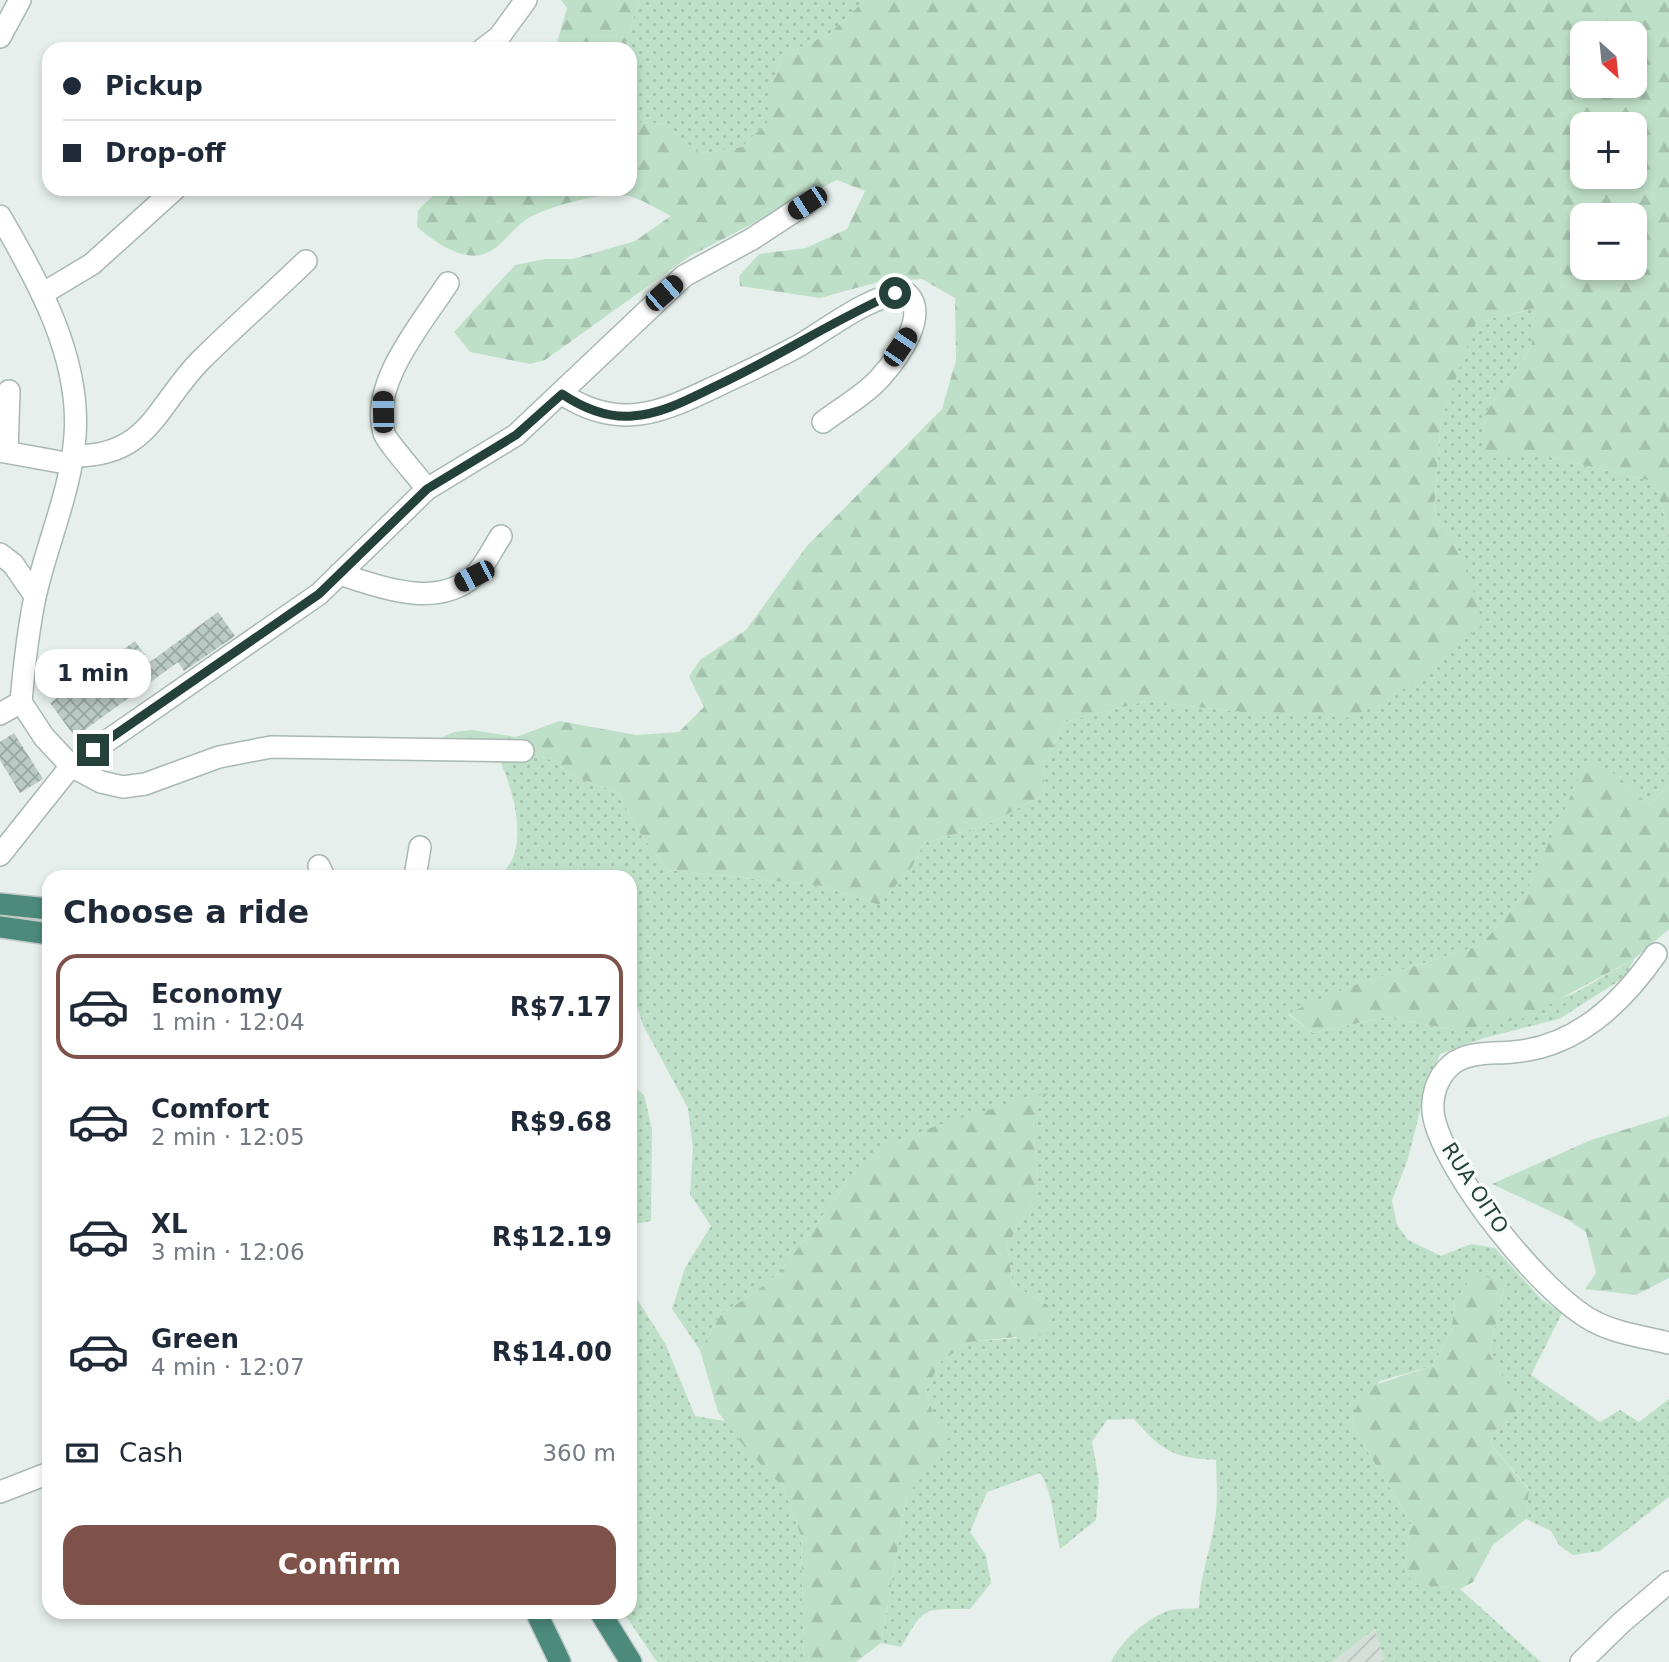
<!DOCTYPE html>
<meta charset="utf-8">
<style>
body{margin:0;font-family:"DejaVu Sans",sans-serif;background:#f2f2f3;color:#1f2937;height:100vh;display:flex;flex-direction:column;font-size:26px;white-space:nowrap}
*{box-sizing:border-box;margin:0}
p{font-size:23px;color:#747a83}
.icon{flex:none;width:38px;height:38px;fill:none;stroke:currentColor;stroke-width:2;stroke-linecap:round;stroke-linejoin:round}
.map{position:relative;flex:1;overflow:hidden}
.drawer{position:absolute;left:42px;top:870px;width:595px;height:749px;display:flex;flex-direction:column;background:#fff;border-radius:21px;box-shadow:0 4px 10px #0003}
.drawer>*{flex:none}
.guide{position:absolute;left:42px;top:42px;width:595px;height:154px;border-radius:21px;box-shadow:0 4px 10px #0003;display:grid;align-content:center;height:154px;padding:0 21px;background:#fff}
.needle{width:46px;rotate:153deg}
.buttons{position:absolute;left:1570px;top:21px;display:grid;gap:14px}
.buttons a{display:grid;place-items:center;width:77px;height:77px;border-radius:14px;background:#fff;box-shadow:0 4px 10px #0003;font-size:35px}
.end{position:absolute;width:32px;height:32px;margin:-16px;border:9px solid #24423a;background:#fff;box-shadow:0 0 0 4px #fff}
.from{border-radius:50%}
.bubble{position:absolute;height:49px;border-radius:21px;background:#fff;box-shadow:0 4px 10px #0003;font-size:23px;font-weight:800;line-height:49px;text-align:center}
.car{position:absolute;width:21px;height:42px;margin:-21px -10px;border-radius:9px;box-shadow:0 0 5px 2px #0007;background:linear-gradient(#222 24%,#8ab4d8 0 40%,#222 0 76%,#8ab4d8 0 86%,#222 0)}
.guide b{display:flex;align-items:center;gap:24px;height:66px;font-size:26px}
.guide b+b{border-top:2px solid #e0e1e3}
.guide i{width:18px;height:18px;background:#1f2937}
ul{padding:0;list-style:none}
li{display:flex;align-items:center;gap:21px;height:105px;margin:0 14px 10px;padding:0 7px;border:4px solid transparent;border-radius:21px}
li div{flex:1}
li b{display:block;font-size:26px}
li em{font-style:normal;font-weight:800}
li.current{border-color:#7f5249}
li>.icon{width:63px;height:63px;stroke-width:1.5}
h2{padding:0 21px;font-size:32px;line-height:84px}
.pay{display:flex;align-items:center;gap:18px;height:77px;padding:0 21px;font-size:26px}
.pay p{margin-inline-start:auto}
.cta{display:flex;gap:14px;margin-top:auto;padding:14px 21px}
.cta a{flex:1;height:80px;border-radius:21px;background:#7f5249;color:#fff;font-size:28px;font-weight:800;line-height:80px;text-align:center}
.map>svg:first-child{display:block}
.industrial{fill:url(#industrial-furrows)}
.grass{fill:url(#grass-dots)}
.forest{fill:url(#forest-firs);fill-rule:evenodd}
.building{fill:url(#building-cross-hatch)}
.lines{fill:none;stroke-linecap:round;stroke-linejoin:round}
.minor-casing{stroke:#a8b8b2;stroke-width:24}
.tertiary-casing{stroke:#a8b8b2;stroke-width:24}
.trunk-casing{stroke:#c2cac8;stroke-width:24}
.minor{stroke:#fff;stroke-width:21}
.tertiary{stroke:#fff;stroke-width:21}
.trunk{stroke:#4c8a7c;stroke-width:21}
.route{stroke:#24423a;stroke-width:9}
.labels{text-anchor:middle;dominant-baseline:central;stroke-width:7;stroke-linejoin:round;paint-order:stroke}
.street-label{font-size:21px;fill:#24423a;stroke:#f7fbf9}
</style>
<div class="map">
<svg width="1669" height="1662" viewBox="0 0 1669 1662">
<defs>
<pattern id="industrial-furrows" width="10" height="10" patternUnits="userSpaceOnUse" patternTransform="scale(1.75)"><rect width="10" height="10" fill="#d4dfda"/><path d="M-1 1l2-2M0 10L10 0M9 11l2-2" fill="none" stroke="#b6c1bc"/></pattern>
<pattern id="grass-dots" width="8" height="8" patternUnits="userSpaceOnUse" patternTransform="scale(1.75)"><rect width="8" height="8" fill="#bfe0c8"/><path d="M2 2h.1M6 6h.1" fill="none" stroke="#a4c1ad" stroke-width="1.8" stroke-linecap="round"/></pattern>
<pattern id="forest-firs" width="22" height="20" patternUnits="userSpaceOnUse" patternTransform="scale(1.75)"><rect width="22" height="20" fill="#bfe0c8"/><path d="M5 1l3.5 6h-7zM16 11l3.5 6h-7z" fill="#a4c1ad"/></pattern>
<pattern id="building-cross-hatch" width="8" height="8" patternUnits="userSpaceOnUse" patternTransform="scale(1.75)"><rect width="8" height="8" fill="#bbcac4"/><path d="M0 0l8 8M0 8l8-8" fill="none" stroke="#98a6a0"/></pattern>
</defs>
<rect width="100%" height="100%" fill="#e6efeb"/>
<path class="industrial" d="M 1375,1629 L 1385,1662 L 1332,1662 Z"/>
<path class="grass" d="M 639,0 L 865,0 L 828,35 L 783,55 L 770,87 L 770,120 L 742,147 L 701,154 L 663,124 L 630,121 L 630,49 L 615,49 L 626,44 Z
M 1538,308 L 1531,347 L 1485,414 L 1484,457 L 1550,457 L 1655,482 L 1669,534 L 1669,785 L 1649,805 L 1617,775 L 1555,831 L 1525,894 L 1481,945 L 1354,985 L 1288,1014 L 1313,1033 L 1386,1017 L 1455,1030 L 1573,994 L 1634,959 L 1625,977 L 1559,1019 L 1484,1038 L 1440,1054 L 1425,1091 L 1408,1159 L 1392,1200 L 1397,1225 L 1408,1240 L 1441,1256 L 1471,1244 L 1495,1248 L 1542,1300 L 1562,1313 L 1531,1375 L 1600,1422 L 1620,1410 L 1639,1422 L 1669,1399 L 1669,1497 L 1600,1551 L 1573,1555 L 1559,1545 L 1551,1531 L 1526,1519 L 1529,1489 L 1490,1443 L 1500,1423 L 1521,1410 L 1489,1353 L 1505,1284 L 1455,1301 L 1451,1332 L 1432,1366 L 1380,1381 L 1352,1416 L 1354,1429 L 1411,1523 L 1404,1566 L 1413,1584 L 1460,1589 L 1541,1662 L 1385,1662 L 1375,1629 L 1332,1662 L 1111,1662 C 1119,1643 1150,1615 1171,1610 C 1180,1608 1190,1609 1199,1608 C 1199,1579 1209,1555 1214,1527 C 1218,1505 1217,1483 1216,1460 C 1173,1458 1162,1451 1134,1419 L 1107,1420 L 1092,1442 L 1099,1480 L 1096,1520 L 1060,1549 C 1054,1526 1053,1491 1040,1473 L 987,1492 L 970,1532 L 986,1555 L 991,1583 L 970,1609 C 922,1609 925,1606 901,1647 L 881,1643 L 907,1496 L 949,1436 L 933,1413 L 926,1392 L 939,1363 L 969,1342 L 1016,1338 L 1048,1305 L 1013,1285 L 1007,1245 L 1038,1193 L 1033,1118 L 846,1184 L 780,1272 L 754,1293 L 721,1314 L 700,1350 L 672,1309 L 685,1268 L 711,1226 L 690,1194 L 693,1148 L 688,1108 L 643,1025 L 630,983 L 630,877 L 501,877 C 505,870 513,860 515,852 C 523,819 509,779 495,750 L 547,758 L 572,775 L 618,793 L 638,830 L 667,870 L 822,886 L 879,905 L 912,867 L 924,843 L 984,826 L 1044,795 L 1045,765 L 1064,722 L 1147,701 L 1230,711 L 1464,559 L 1434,511 L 1441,421 L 1475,322 Z
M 630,1084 L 644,1095 L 652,1129 L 651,1221 L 634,1224 L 630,1221 Z
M 630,1288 L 665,1343 L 695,1416 L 725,1421 L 783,1487 L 801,1536 L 804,1662 L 657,1662 L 623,1612 L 630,1612 Z"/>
<path class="forest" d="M 561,0 L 639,0 L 626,44 L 615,49 L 555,49 L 567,8 Z
M 865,0 L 1669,0 L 1669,534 L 1655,482 L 1550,457 L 1483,458 L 1485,414 L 1531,347 L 1537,308 L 1476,322 L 1441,421 L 1434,511 L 1464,559 L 1483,624 L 1406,688 L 1353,718 L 1230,711 L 1147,701 L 1064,722 L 1045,765 L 1044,795 L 984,826 L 924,843 L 912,867 L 879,905 L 822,886 L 667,870 L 638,830 L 618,793 L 572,775 L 547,758 L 458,747 L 441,738 L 454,732 L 472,730 L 516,737 L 559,721 L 636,735 L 679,732 L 704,707 L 689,676 L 701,659 L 746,630 L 807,546 L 942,409 L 956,360 L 955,298 L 922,279 L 878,282 L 820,298 L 740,286 L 739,276 L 759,254 L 806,248 L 847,229 L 865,191 L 837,180 L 690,256 L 545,360 L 530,364 L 470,352 L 454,332 L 515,265 L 545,259 L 573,259 L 635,241 L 671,216 C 659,210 645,201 632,197 C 609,189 542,207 523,222 C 508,233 499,251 480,255 C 458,259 432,240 417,227 L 418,210 L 440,189 L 630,189 L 630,121 L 663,124 L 701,154 L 742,147 L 770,120 L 770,87 L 783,55 L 828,35 ZM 1582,33 L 1634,33 L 1634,86 L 1582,86 ZM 1582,124 L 1634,124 L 1634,177 L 1582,177 ZM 1582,215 L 1634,215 L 1634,268 L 1582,268 Z
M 1588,759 L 1617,775 L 1649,805 L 1669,785 L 1669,929 L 1634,959 L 1522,1019 L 1455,1030 L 1386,1017 L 1313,1033 L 1288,1013 L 1354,985 L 1481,945 L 1525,894 Z
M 1047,1093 L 1033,1118 L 1038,1193 L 1007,1245 L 1013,1285 L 1048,1305 L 1052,1333 L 969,1342 L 939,1363 L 926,1392 L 933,1413 L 950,1436 L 907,1496 L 881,1643 L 856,1662 L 804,1662 L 801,1536 L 783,1487 L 747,1450 L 718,1412 L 700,1350 L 721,1314 L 754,1293 L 780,1272 L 846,1184 L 892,1142 L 950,1121 Z
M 1669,1116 L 1669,1278 L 1636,1295 L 1585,1289 L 1596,1273 L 1586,1232 L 1567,1219 L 1492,1184 L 1591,1140 Z
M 1475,1272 L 1505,1284 L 1489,1353 L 1522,1410 L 1500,1423 L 1490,1443 L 1529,1490 L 1526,1519 L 1493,1545 L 1473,1582 L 1460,1589 L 1413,1584 L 1404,1566 L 1411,1523 L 1354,1429 L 1352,1416 L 1366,1388 L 1432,1366 L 1451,1332 L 1455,1301 Z"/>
<path class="building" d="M 218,612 L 235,636 L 184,671 L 178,662 L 75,737 L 50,703 L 135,641 L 150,662 Z
M 14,733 L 43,779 L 20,793 L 0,760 L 0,742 Z"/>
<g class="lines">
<defs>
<path id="minor" d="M 0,37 L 20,0
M 483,49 L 499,37 L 526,0
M 42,294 L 92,264 L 175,189
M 562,394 C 622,433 664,411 723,383 C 748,371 775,359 800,345 C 832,326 867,297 905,292 C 932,313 897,359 880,378 C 865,395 841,408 823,422
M 0,451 L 71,464
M 7,452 L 9,391
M 73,456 C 149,457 156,406 200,361 C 234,327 271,295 306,261
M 427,489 C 419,478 386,441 384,433 C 369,384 423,322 448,283
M 0,554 L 13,564 L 35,596
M 339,574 C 380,586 435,610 474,576 C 484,567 493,548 501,536
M 0,714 L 21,702
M 523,751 L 271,747 L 219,757 L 145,784 L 123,787 L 101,782 L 71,766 L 319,594 L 427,489 L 516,435 L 684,276 L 752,239 L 807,203
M 319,866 L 324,877
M 415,877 L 420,847
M 1656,954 C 1621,1004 1576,1047 1513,1052 C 1493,1054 1467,1051 1451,1065 C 1436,1078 1430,1099 1434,1118 C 1447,1175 1541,1293 1593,1321 C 1615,1333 1644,1337 1669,1343
M 0,1492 L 49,1473
M 1581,1662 L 1621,1623 L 1669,1582"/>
<path id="tertiary" d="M 0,216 C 38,281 81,358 75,436 C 71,491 47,543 35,597 C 28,631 24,667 21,702 L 44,737 L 71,766 L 0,855"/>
<path id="trunk" d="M 0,904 L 49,909
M 0,927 L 49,934
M 536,1612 L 560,1662
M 600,1612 L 631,1662"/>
</defs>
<use href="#minor" class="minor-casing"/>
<use href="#tertiary" class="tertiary-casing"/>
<use href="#trunk" class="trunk-casing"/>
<use href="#minor" class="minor"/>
<use href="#tertiary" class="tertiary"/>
<use href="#trunk" class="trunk"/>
</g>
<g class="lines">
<path class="route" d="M 93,750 L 319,594 L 427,489 L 516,435 L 562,394 C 583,408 606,418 632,416 C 663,414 691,398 718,385 C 778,357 834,320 895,293"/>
</g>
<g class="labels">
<g class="street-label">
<text transform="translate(1475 1188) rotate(57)">RUA OITO</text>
</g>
</g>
</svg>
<div class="buttons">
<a><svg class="needle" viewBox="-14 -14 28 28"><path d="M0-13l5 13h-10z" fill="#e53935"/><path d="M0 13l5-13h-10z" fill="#747a83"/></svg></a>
<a>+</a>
<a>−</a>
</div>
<i class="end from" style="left:895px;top:293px"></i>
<i class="end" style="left:93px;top:750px"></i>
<div class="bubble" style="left:35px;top:649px;width:116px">1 min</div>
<i class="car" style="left:807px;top:203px;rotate:237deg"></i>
<i class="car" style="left:664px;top:293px;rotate:49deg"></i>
<i class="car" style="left:900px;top:347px;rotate:34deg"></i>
<i class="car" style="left:383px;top:412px;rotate:359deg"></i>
<i class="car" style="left:474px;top:576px;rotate:243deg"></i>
<div class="guide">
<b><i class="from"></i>Pickup</b>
<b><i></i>Drop-off</b>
</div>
<section class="drawer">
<h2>Choose a ride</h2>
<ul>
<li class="current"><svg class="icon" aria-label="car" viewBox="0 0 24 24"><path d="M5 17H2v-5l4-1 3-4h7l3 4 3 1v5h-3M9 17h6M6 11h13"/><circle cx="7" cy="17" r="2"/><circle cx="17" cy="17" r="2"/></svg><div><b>Economy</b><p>1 min · 12:04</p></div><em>R$7.17</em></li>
<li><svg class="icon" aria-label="car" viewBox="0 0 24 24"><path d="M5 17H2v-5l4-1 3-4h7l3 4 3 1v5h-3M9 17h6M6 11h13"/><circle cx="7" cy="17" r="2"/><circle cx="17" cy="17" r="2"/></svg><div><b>Comfort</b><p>2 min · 12:05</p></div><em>R$9.68</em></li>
<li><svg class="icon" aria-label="car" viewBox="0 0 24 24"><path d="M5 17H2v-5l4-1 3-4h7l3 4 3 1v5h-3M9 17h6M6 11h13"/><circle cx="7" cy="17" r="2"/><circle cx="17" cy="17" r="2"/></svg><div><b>XL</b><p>3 min · 12:06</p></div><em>R$12.19</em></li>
<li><svg class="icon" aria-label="car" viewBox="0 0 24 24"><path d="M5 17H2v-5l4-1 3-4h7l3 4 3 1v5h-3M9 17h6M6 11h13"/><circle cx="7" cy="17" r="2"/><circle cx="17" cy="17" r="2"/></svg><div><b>Green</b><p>4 min · 12:07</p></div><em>R$14.00</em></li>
</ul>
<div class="pay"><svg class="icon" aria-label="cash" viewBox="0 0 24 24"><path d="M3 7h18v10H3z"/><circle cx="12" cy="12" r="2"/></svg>Cash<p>360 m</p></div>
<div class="cta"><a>Confirm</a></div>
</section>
</div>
